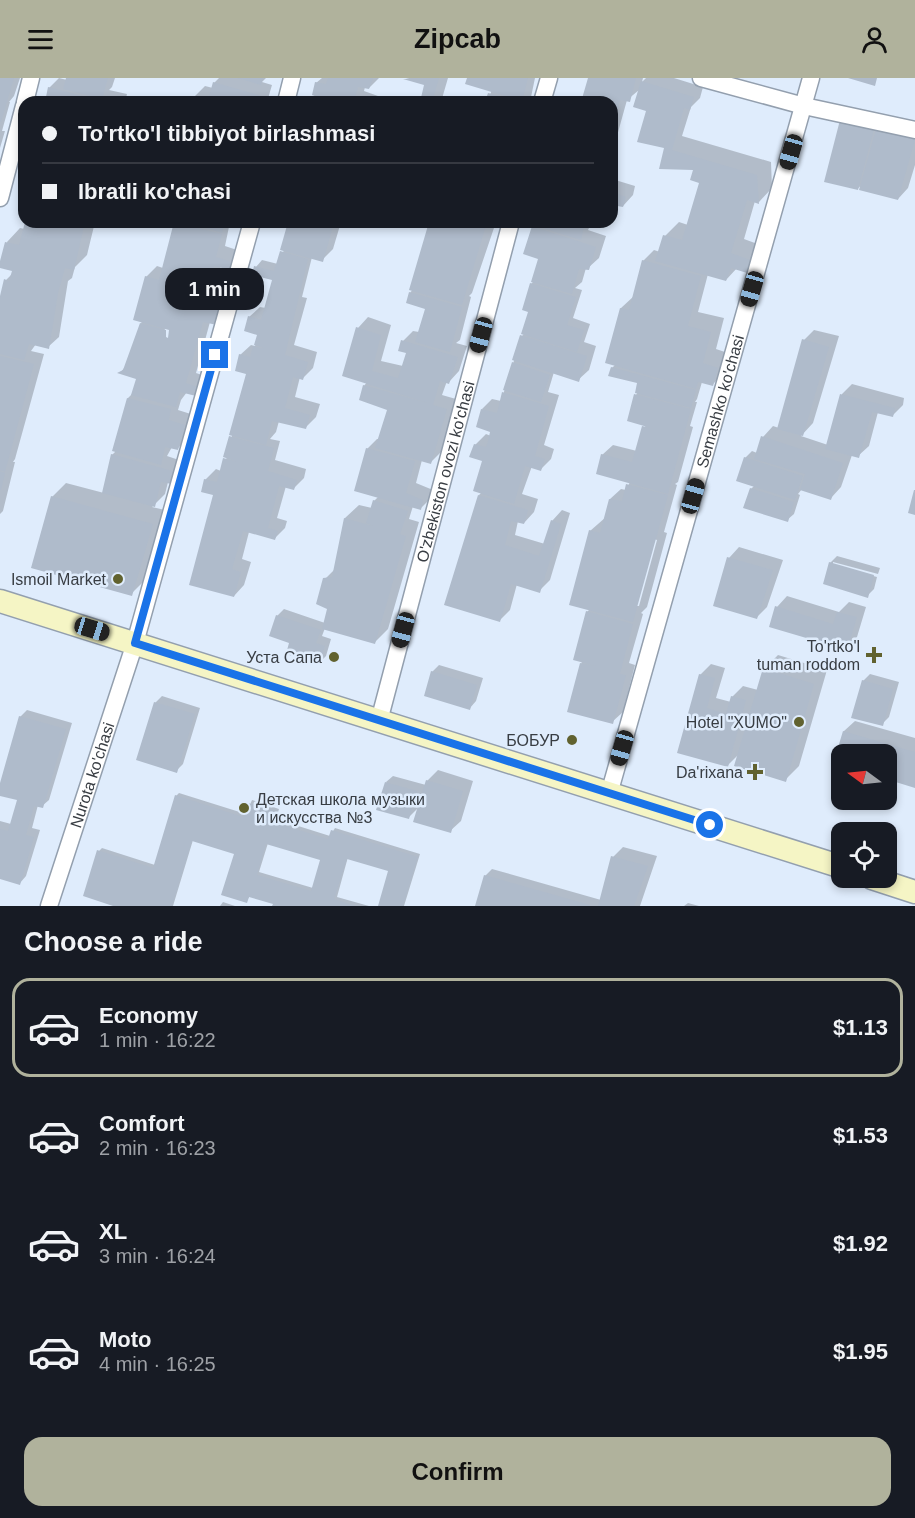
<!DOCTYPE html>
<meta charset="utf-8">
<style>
body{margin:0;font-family:Helvetica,sans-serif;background:#242831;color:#f1f3f6;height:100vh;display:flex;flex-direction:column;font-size:22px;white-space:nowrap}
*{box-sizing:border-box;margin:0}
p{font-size:20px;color:#9ea1a6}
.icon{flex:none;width:33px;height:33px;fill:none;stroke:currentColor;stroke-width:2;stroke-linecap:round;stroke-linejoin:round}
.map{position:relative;height:828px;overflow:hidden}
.panel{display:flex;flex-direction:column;background:#171b24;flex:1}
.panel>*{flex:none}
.banner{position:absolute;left:18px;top:18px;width:600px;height:132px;border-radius:18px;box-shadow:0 3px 9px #0003;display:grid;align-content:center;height:132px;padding:0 24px;background:#171b24}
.needle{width:39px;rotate:285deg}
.buttons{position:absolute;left:831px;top:666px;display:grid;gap:12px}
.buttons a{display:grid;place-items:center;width:66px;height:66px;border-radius:12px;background:#171b24;box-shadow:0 3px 9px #0003;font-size:30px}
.end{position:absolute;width:27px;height:27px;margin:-14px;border:8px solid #1a73e8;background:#fff;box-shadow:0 0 0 3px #fff}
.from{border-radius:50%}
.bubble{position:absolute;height:42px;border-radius:18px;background:#171b24;box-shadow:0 3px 9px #0003;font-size:20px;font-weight:700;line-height:42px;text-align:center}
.car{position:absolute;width:18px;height:36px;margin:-18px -9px;border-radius:8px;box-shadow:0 0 4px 2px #0007;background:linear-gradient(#222 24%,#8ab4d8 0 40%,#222 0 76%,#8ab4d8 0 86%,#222 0)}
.banner b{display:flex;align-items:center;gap:21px;height:57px;font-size:22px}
.banner b+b{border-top:2px solid #363941}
.banner i{width:15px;height:15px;background:#f1f3f6}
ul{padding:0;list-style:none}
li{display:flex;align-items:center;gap:18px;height:99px;margin:0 12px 9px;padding:0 12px;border:3px solid transparent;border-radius:18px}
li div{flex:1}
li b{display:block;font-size:22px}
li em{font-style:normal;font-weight:700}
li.on{border-color:#b0b29c}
li>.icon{width:54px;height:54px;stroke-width:1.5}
h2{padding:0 24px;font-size:27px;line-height:72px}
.action{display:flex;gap:12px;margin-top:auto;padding:12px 24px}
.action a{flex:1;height:69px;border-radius:18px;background:#b0b29c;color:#111;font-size:24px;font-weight:700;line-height:69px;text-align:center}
header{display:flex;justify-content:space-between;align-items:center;height:78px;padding:0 24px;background:#b0b29c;color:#111;font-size:27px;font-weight:700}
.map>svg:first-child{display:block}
.shadow{fill:#0003;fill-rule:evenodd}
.building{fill:#afbbcb;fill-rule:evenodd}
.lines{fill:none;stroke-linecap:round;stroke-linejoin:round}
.street-casing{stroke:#939fae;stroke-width:19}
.secondary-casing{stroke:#939fae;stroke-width:25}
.street{stroke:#fff;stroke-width:16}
.secondary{stroke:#f5f5c5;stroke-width:22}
.route{stroke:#1a73e8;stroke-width:8}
.poi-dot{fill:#61622f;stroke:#dfecfc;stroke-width:2}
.labels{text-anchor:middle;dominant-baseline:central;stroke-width:5;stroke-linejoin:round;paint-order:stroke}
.street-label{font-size:16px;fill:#383d43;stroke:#dfecfc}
.poi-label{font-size:16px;fill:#383d43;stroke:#dfecfc;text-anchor:end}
</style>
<header><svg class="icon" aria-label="menu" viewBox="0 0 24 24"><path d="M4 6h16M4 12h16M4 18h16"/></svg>Zipcab<svg class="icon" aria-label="person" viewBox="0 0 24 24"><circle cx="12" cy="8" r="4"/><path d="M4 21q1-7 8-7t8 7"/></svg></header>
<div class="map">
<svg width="915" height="828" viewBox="0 0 915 828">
<rect width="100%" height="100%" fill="#dfecfc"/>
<path class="shadow" d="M 0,0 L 20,0 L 14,18 L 9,24 L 10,24 L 2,53 L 5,53 L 0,70 Z
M 59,0 L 67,2 L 67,0 L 115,0 L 112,9 L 109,12 L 127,16 L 125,24 L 46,24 L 49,10 Z
M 219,0 L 266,0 L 262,4 L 272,7 L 267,24 L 193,24 L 195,18 L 205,8 L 213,10 L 214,5 Z
M 322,0 L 379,0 L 369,10 L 365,9 L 364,13 L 378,18 L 377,24 L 323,24 L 324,20 L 316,5 Z
M 406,0 L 448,0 L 441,24 L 422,24 L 426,6 Z
M 469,0 L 535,0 L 530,24 L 487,24 L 492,12 Z
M 589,0 L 643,0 L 642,4 L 646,0 L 674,0 L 703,9 L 700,20 L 691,29 L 682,58 L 771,84 L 772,110 L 759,124 L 755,123 L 744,161 L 763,168 L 760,180 L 747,193 L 737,190 L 726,202 L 708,196 L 698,234 L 724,240 L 716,271 L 731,276 L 726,293 L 712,307 L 702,304 L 697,321 L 695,324 L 697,324 L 690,348 L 693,349 L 678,404 L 675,406 L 677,407 L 664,454 L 667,455 L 647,529 L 641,535 L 643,536 L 629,585 L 635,587 L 623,634 L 612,644 L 569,633 L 582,583 L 587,534 L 590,531 L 590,453 L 606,439 L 610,421 L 621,411 L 626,412 L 630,404 L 602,377 L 613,367 L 637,373 L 646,346 L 636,317 L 638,314 L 639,304 L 612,290 L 616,286 L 621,230 L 634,218 L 643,183 L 654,172 L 660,174 L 665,158 L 679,144 L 688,147 L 701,104 L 695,90 L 665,69 L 639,12 L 627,22 L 612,76 L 612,24 L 582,24 ZM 654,461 L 657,462 L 639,528 L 636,528 Z
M 842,43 L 915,49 L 915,87 L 908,110 L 898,121 L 863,106 L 857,111 Z
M 612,101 L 635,108 L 633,117 L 623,128 L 612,125 Z
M 27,144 L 95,144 L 87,177 L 75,189 L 72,200 L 68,203 L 59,259 L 48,269 L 36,266 L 31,273 L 44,276 L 15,381 L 13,384 L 15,384 L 3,433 L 0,436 L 0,223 L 6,202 L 13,195 L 7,164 L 20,150 L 25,151 Z
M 175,144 L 230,144 L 225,168 L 246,175 L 244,181 L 221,188 L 213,218 L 230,223 L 210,244 L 196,295 L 208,299 L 206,306 L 187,314 L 181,322 L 178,332 L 194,337 L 188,360 L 178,370 L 172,369 L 167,378 L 185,384 L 168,404 L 165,416 L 152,429 L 165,432 L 145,502 L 131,516 L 52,419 L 66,405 L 104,415 L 112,377 L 116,373 L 128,320 L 133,315 L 137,300 L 120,295 L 125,289 L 142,243 L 146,199 L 157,188 L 163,190 ZM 165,249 L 171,251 L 169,262 L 164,260 Z
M 289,144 L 341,144 L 333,171 L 322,182 L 312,179 L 302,219 L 307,220 L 294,267 L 317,274 L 313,290 L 303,300 L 300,299 L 295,319 L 320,326 L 316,339 L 305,350 L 279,343 L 276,354 L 270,361 L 280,363 L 275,382 L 306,391 L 304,400 L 294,410 L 286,408 L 277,440 L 287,443 L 285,450 L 275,460 L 249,454 L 242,481 L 251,484 L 244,507 L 234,518 L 215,416 L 205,402 L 216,391 L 221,393 L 227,379 L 247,295 L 240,277 L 251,267 L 255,268 L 259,256 L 249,239 L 260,229 L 266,230 L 274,201 L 256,189 L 262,182 L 278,186 L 284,172 Z
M 431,144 L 496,144 L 472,215 L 469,218 L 471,219 L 460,262 L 456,265 L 467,268 L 459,293 L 449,304 L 447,303 L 442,317 L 456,321 L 441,374 L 430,385 L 422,382 L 416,405 L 433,412 L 431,420 L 421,430 L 413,428 L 409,441 L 419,444 L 388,551 L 374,565 L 325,550 L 322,558 L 331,561 L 326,578 L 319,585 L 291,564 L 277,538 L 284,531 L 325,545 L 329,530 L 325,501 L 335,491 L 345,440 L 359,427 L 372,430 L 374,423 L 379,418 L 367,371 L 377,361 L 379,361 L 388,331 L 364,308 L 367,304 L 358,250 L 368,239 L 391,247 L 381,283 L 403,288 L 408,274 L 403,263 L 413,253 L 419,254 L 426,230 L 410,215 L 413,211 Z
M 538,144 L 592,144 L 588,152 L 606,158 L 599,180 L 588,190 L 586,190 L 582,204 L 575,210 L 582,212 L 573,240 L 590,246 L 584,264 L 596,268 L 589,292 L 578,302 L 554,294 L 548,314 L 559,317 L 544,367 L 554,371 L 551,381 L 541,391 L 532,388 L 522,416 L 538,421 L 534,434 L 524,445 L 518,443 L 515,457 L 545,466 L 552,443 L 562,432 L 570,435 L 550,502 L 539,513 L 517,506 L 510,532 L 499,543 L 479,417 L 482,414 L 484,382 L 475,367 L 486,356 L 491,358 L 492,353 L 482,331 L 492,321 L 501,323 L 522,258 L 524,256 L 530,233 L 531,206 L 534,203 L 540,180 L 525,175 L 534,148 Z
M 814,252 L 839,258 L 813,345 L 801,358 L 828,367 L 842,316 L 852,306 L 904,320 L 903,327 L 892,338 L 878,334 L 869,368 L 858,378 L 852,377 L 841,409 L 831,420 L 802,411 L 798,416 L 800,417 L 794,436 L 787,442 L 751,411 L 755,407 L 745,380 L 752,373 L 757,375 L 763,359 L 773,348 L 779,350 L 804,262 Z
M 739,469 L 783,482 L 767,529 L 757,539 L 729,480 Z
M 837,478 L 880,490 L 878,496 L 833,484 L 833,487 L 877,499 L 874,511 L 867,518 L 830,485 Z
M 787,518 L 839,534 L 849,524 L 866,529 L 857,559 L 847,570 L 777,529 Z
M 778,577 L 827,592 L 799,688 L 785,702 L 739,676 L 727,688 L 679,674 L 700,597 L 711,586 L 725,590 L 716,620 L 731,624 L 732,619 L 743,608 L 758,612 L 764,591 Z
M 439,587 L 483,600 L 476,623 L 470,630 L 432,594 Z
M 870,596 L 899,604 L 889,639 L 882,646 L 863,603 Z
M 162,618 L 200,630 L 183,686 L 176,693 L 155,625 Z
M 27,632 L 72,645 L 49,722 L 42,728 L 38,727 L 32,750 L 40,752 L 26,798 L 20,805 L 0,799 L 0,743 L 11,746 L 19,721 L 0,716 L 0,710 L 20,639 Z
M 855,643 L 915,660 L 915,708 L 886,676 L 842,676 L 835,685 L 844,653 Z
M 438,692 L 473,703 L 461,743 L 450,753 L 419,729 L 408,740 L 386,704 L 393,698 L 426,707 L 427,703 Z
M 179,715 L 246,736 L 252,722 L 279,731 L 276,741 L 330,758 L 335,750 L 420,776 L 404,828 L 379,828 L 390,792 L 348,779 L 337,819 L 369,828 L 274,828 L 275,825 L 250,818 L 246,823 L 236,775 L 193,762 L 173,828 L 118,828 L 99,773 L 102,770 L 155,787 L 176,718 ZM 268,765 L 322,781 L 313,810 L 259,794 Z
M 623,769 L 657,778 L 640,828 L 476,828 L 485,798 L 492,791 L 601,822 L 613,779 Z
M 223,824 L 235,828 L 220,828 Z
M 688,825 L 699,828 L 684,828 Z"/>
<path class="building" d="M 0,0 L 14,0 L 1,44 L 0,44 Z
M 66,0 L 108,0 L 102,21 L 63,11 Z
M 237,0 L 263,0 L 261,7 Z
M 328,0 L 373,0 L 369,11 L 358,9 L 354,24 L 322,24 L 323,21 L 312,17 L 315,4 L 326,6 Z
M 439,0 L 432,24 L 420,24 L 424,7 L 403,1 Z
M 467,0 L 528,0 L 522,23 L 465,6 Z
M 588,0 L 636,0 L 630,24 L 620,22 L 613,52 L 612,24 L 581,24 Z
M 848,0 L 877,0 L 875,8 Z
M 641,3 L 694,19 L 690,32 L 684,30 L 672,72 L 757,97 L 759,126 L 747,122 L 731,175 L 750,182 L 747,195 L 731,190 L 726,203 L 655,183 L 663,157 L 682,162 L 699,105 L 690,102 L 693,92 L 659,91 L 664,70 L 637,64 L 646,33 L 633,29 Z
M 213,4 L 262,18 L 261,24 L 191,24 L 193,18 L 208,22 Z
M 48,9 L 103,23 L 103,24 L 45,24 Z
M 488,15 L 520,23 L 520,24 L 485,24 Z
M 840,42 L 874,51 L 858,112 L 824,104 Z
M 876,51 L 915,62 L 898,122 L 859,112 Z
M 612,114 L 626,119 L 623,129 L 612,127 Z
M 25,144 L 70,144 L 84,148 L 74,192 L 65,190 L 58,215 L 49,271 L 29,266 L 24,282 L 0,276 L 0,218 L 4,201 L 9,203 L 12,193 L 0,190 L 0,183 L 5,164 L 19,167 Z
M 174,144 L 222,156 L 216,179 L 236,185 L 234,193 L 214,188 L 204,228 L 221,233 L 217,247 L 203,244 L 186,305 L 198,309 L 196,318 L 180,314 L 176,329 L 131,317 L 136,301 L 117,295 L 123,292 L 140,245 L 166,252 L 166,259 L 168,260 L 169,252 L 133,242 L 145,198 L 159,202 Z
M 186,144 L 225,144 L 222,155 Z
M 288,144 L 334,144 L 323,184 L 280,172 Z
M 429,144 L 487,144 L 462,227 L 409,212 Z
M 547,144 L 585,144 L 581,162 L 545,151 Z
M 532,148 L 596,169 L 589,192 L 579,191 L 572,216 L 531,204 L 538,181 L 523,176 Z
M 280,173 L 308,181 L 285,277 L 308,284 L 303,302 L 293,299 L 285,330 L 310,337 L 306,351 L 272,343 L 266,367 L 229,357 L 246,296 L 235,293 L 239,276 L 250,279 L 253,268 L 266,271 L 254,267 L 257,257 L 244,253 L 248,238 L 261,242 L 272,202 L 252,197 L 254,188 L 274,193 Z
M 642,182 L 701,198 L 688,248 L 711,254 L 703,285 L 718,290 L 713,308 L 698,304 L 696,311 L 605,285 L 620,230 L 629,232 Z
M 530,205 L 576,219 L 567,247 L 584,252 L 577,274 L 521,256 L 528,234 L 522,232 Z
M 409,214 L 462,229 L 450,274 L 415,264 L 425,231 L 406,225 Z
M 356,249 L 381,257 L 372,293 L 398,300 L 406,275 L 398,273 L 401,262 L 458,279 L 449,306 L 440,303 L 433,327 L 447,331 L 431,386 L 375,370 L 387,332 L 359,322 L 363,307 L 428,325 L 342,298 Z
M 520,257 L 587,278 L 579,304 L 512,282 Z
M 802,261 L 829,269 L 803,358 L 777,351 Z
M 0,278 L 34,286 L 5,394 L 0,392 Z
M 512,284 L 550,297 L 541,324 L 503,312 Z
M 611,289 L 696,312 L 691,330 L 635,315 L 637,305 L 608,298 Z
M 502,314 L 549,328 L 535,378 L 545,381 L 541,393 L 525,388 L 514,426 L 473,413 L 482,383 L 469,379 L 474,366 L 486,369 L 488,363 L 490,354 L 476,349 L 481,331 L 497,335 Z
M 634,316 L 691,331 L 668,416 L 596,396 L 601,376 L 632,384 L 642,348 L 651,350 L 627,343 Z
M 840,316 L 895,330 L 893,339 L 872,334 L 859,380 L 825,371 Z
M 127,320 L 171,331 L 169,342 L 185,347 L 178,372 L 165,369 L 161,387 L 112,373 Z
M 229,358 L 274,370 L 268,393 L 297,402 L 294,412 L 279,408 L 268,450 L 278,453 L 275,462 L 243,453 L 232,491 L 241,494 L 234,519 L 189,507 L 213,417 L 201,414 L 204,401 L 217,404 L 223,380 L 238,384 L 223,379 Z
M 761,358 L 843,385 L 831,422 L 800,412 L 805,396 L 754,381 Z
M 366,370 L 415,383 L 406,415 L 423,422 L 421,432 L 354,413 Z
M 111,376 L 176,394 L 172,406 L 161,404 L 155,429 L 102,415 Z
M 744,379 L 803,398 L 795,422 L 736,403 Z
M 0,393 L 5,395 L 1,412 L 0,412 Z
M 626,406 L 668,417 L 633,544 L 569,527 L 589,452 L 600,455 L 609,421 L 622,423 Z
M 750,410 L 794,424 L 788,444 L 743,430 Z
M 914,412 L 915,412 L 915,437 L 908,435 Z
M 478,417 L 528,432 L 524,446 L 511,443 L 505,467 L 539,478 L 551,442 L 561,446 L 540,515 L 511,506 L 500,544 L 444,527 Z
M 51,418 L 153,446 L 132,518 L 31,490 Z
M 373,422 L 408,433 L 400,456 L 406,458 L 375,566 L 322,551 L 327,531 L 316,526 L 323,500 L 332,499 L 344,440 L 373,448 L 366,445 Z
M 727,479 L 773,492 L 757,541 L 713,528 Z
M 829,484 L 874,497 L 868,520 L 823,506 Z
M 775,528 L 833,546 L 837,534 L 857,539 L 847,572 L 769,549 Z
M 586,533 L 633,546 L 620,596 L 626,597 L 613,646 L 567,634 L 580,585 L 596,588 L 573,582 Z
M 276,537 L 321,552 L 316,565 L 325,568 L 319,586 L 286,576 L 289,565 L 269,558 Z
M 763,590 L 814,606 L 786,704 L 734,688 Z
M 431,593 L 477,607 L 470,632 L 424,618 Z
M 699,596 L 715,600 L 707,630 L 726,636 L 731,618 L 746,622 L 728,689 L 677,675 Z
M 862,602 L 893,611 L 883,648 L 851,640 Z
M 154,624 L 195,636 L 177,695 L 136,682 Z
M 19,638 L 66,651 L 43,730 L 34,728 L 26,757 L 34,759 L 20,807 L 0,801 L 0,751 L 8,753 L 17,722 L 0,718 L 0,705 Z
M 843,653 L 915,674 L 915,710 L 886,701 L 886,676 L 842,676 L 842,688 L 833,686 Z
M 426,702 L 463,713 L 451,755 L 413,744 Z
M 385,704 L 417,713 L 409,741 L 376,732 Z
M 175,717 L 243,739 L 248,725 L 277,734 L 273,744 L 328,761 L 331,752 L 418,779 L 403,828 L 378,828 L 388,793 L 347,781 L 334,821 L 355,828 L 272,828 L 273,826 L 249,819 L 247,825 L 221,817 L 234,776 L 192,763 L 172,828 L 113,828 L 83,818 L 97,772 L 153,790 ZM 266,766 L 320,782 L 311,813 L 257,797 Z
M 611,778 L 648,788 L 634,828 L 598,828 Z
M 484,797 L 590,827 L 590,828 L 475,828 Z"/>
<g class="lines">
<defs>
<g id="street">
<path d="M 701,0 L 804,28 L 915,52"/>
<path d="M 25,24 L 31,0"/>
<path d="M 286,24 L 292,0"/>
<path d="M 542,24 L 549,0"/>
<path d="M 0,120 L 24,28"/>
<path id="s1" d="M 379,643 L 511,144"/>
<path id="s2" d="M 609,716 L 811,0"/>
<path id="s3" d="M 49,828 L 135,565 L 252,144"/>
</g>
<path id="secondary" d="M 0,523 L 842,789
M 872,800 L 915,814"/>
</defs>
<use href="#street" class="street-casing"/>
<use href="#secondary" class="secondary-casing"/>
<use href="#street" class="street"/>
<use href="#secondary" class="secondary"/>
</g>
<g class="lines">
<path class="route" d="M 215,277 L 135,565 L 710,747"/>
</g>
<g class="poi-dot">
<circle cx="118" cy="501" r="6"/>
<path d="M871 568h6v6h6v6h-6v6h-6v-6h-6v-6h6z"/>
<circle cx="334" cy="579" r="6"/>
<circle cx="799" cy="644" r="6"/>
<circle cx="572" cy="662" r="6"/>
<path d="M752 685h6v6h6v6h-6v6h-6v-6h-6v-6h6z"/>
<circle cx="244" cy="730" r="6"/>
</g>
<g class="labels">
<g class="street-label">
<text stroke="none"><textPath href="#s2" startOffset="408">Semashko ko'chasi</textPath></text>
<text stroke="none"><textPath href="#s1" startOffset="258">O'zbekiston ovozi ko'chasi</textPath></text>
<text stroke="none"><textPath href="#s3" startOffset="138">Nurota ko'chasi</textPath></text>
</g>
<g class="poi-label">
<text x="106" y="501">Ismoil Market</text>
<text x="860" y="568">To'rtko'l<tspan x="860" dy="18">tuman roddom</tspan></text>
<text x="322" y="579">Уста Сапа</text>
<text x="787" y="644">Hotel "XUMO"</text>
<text x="560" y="662">БОБУР</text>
<text x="743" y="694">Da'rixana</text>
<text x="256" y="721" text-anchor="start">Детская школа музыки<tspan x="256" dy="18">и искусства №3</tspan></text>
</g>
</g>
</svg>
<div class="buttons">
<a><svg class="needle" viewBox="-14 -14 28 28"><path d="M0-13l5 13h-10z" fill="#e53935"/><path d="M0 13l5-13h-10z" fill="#9ea1a6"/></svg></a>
<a><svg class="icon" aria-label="locate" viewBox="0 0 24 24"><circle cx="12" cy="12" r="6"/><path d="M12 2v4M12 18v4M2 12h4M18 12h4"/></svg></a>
</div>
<i class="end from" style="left:710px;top:747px"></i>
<i class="end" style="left:215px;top:277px"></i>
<div class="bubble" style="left:165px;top:190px;width:99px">1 min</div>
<i class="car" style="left:791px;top:74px;rotate:196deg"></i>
<i class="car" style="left:752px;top:211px;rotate:196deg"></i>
<i class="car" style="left:481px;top:257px;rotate:195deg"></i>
<i class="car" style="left:693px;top:418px;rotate:16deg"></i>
<i class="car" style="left:92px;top:551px;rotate:107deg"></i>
<i class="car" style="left:403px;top:552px;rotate:195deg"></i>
<i class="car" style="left:622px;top:670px;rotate:196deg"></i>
<div class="banner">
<b><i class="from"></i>To'rtko'l tibbiyot birlashmasi</b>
<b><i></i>Ibratli ko'chasi</b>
</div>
</div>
<section class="panel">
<h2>Choose a ride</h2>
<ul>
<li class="on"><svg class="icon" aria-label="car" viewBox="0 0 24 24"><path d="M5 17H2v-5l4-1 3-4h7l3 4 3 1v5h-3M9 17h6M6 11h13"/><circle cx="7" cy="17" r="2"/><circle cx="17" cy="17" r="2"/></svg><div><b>Economy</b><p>1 min · 16:22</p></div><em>$1.13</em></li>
<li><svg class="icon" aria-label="car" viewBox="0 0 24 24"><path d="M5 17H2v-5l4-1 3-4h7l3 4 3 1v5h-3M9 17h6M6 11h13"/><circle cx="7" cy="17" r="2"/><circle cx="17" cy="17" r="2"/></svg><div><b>Comfort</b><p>2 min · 16:23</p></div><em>$1.53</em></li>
<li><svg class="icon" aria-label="car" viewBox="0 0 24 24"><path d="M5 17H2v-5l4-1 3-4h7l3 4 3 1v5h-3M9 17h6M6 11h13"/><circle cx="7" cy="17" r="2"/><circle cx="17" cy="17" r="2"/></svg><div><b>XL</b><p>3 min · 16:24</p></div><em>$1.92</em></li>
<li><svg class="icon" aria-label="car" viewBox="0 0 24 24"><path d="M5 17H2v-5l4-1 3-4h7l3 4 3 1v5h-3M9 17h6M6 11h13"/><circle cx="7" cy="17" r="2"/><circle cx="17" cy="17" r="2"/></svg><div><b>Moto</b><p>4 min · 16:25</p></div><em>$1.95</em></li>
</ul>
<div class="action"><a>Confirm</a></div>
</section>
